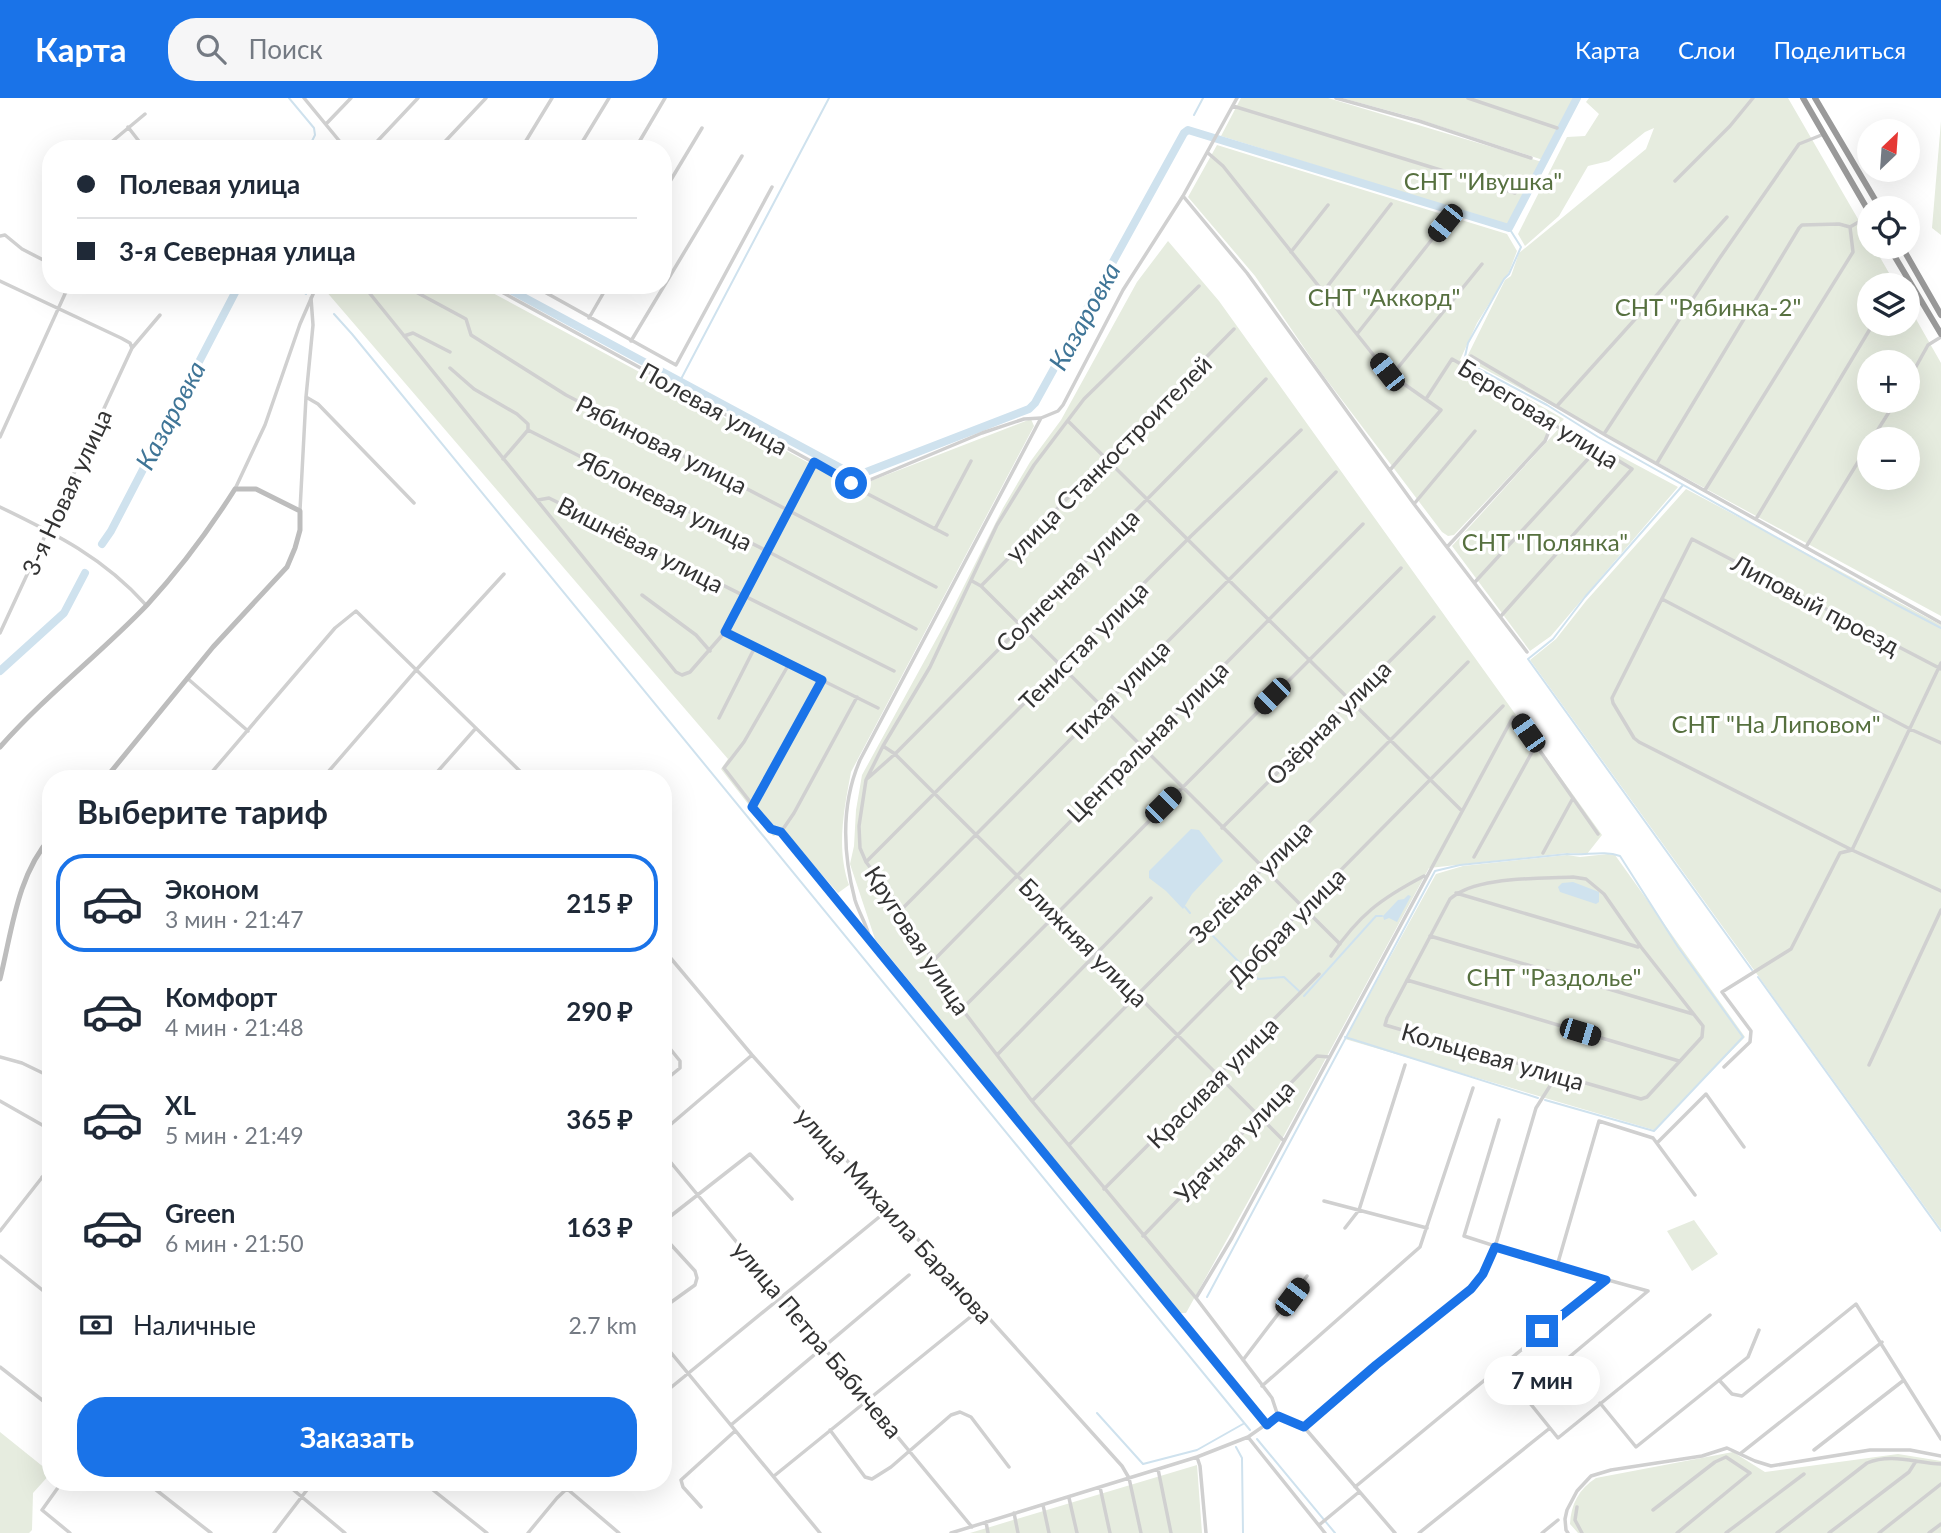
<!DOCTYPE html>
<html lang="ru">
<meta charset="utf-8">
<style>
body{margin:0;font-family:Lato,sans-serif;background:#f6f6f7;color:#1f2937;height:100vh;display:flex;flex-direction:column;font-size:26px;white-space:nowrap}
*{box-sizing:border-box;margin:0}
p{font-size:23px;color:#747a83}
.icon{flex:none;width:38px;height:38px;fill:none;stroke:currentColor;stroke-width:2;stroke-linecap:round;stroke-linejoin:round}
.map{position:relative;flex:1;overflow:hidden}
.drawer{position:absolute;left:42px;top:672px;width:630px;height:721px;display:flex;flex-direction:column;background:#fff;border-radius:28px;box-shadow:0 7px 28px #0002}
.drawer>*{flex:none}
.hud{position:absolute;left:42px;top:42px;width:630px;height:154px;border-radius:28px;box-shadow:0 7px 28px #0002;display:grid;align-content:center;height:154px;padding:0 35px;background:#fff}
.needle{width:46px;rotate:25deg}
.fabs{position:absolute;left:1857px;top:21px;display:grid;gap:14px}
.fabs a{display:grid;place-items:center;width:63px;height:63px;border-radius:50%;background:#fff;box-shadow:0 7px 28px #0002;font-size:35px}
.end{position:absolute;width:32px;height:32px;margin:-16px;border:9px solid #1a73e8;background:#fff;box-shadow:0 0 0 4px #fff}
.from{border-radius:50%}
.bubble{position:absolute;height:49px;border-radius:24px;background:#fff;box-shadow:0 7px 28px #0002;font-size:23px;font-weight:700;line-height:49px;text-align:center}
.car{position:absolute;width:21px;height:42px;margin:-21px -10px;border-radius:9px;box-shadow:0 0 5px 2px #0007;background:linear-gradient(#222 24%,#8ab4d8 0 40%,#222 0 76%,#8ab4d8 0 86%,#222 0)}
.hud b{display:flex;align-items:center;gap:24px;height:66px;font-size:26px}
.hud b+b{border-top:2px solid #e0e1e3}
.hud i{width:18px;height:18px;background:#1f2937}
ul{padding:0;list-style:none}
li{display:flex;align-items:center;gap:21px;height:98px;margin:0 14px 10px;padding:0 21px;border:4px solid transparent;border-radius:28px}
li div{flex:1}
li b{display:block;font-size:26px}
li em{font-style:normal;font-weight:700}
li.selected{border-color:#1a73e8}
li>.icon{width:63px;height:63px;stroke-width:1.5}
h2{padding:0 35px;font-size:32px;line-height:84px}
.pay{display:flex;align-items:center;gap:18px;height:77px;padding:0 35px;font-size:26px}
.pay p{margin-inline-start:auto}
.action{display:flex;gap:14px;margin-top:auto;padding:14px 35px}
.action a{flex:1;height:80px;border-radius:28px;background:#1a73e8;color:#fff;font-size:28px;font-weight:700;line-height:80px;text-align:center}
header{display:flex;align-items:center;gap:42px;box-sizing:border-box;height:98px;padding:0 35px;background:#1a73e8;color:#fff}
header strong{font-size:33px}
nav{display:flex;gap:38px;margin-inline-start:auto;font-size:24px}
.search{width:490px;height:63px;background:#f6f6f7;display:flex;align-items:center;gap:18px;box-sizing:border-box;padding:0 24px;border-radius:28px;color:#747a83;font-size:26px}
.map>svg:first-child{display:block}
.green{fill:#e6ecdf;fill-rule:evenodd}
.water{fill:#cfe2ee}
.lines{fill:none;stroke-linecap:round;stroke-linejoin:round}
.stream{stroke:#cfe2ee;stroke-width:2}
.river{stroke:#cfe2ee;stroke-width:8}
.street{stroke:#d0d0d0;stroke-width:3.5}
.secondary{stroke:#bdbdbd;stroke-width:5}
.highway{stroke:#9a9a9a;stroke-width:6}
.route{stroke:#1a73e8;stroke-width:9}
.labels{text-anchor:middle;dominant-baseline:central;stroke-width:7;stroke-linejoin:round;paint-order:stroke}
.park-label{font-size:24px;fill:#56703f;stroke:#fff}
.street-label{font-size:24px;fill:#333;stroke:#fff}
.water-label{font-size:26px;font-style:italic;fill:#3f7597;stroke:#fff}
</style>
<header>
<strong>Карта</strong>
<div class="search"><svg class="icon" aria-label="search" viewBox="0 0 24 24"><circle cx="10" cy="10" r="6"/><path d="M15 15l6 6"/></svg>Поиск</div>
<nav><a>Карта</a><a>Слои</a><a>Поделиться</a></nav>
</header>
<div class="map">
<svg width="1941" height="1435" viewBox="0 0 1941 1435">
<rect width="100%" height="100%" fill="#fff"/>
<path class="green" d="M 1241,0 L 1328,0 L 1542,64 L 1509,127 L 1221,38 Z
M 1342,0 L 1575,0 L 1543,62 L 1412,19 Z
M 1589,0 L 1788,0 L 1869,140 L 1869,149 L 1874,149 L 1896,187 L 1869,187 L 1869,226 L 1908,226 L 1908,207 L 1941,265 L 1941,518 L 1466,261 L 1505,182 L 1511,178 L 1519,155 L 1646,51 L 1654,30 L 1645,34 L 1609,63 L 1588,68 L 1559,118 L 1525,148 L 1518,136 L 1567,39 L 1585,38 L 1599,16 L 1586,4 ZM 1869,264 L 1908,264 L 1908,303 L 1869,303 ZM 1869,341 L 1908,341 L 1908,380 L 1869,380 Z
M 1941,23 L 1941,137 L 1932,130 Z
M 1217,47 L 1507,136 L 1517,153 L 1509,174 L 1477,225 L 1460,262 L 1564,321 L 1454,437 L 1448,438 L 1442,434 L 1320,273 L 1255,178 L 1188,99 Z
M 1168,143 L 1219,203 L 1602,737 L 1587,756 L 1567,755 L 1429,770 L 1255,1091 L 1186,1215 L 1179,1215 L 875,841 L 850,766 L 854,748 L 856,712 L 862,677 L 949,518 L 1003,410 L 1030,364 L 1061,322 L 1137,184 Z
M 328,187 L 478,187 L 859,392 L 863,386 L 1031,321 L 1034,328 L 851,674 C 844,712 836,750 849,787 L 838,795 L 785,735 L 773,738 L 721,671 L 728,661 L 325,192 Z
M 1562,327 L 1678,389 L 1551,538 L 1530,553 L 1452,448 Z
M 1686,391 L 1941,527 L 1941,1131 L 1530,562 L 1556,541 L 1586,503 Z
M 1608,756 L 1615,757 L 1745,939 L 1654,1032 L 1345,941 L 1436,776 L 1463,768 L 1567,757 L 1580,759 Z
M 1694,1122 L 1718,1156 L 1692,1173 L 1667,1133 Z
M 0,1334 L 51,1375 L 33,1395 L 32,1432 L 29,1435 L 0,1435 Z
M 1733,1354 L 1765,1374 L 1898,1356 L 1941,1363 L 1941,1435 L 1578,1435 L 1570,1426 C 1571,1406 1579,1391 1596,1380 Z
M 1197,1367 L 1202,1435 L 970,1435 Z"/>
<path class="water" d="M 1191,731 L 1199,732 L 1223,763 L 1192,796 L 1183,811 L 1166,793 L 1149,780 L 1149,773 Z
M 1573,784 L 1599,794 L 1599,804 L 1596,806 L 1560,794 L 1558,789 L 1562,785 Z
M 1408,797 L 1411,798 L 1397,824 L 1389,820 L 1384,822 L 1383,818 L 1398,802 L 1404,801 Z"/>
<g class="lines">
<path class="stream" d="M 289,0 L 314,30 L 315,37 L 308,51
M 1194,17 L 1203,0
M 1509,130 L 1521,149 L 1509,176 L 1504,181 L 1468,245 L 1464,263 L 1547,307 L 1598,339 L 1895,506 L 1941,530
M 292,187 L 306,196
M 334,216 L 352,236 L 1250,1332
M 680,283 L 829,0
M 1683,387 L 1585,499 L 1553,541 L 1528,561 L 1752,872
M 1185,809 L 1190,815
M 1208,833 L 1242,867
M 1248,872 L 1258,881 L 1284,879 L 1299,893
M 1758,879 L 1941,1133
M 1304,898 L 1376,818 L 1382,818
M 1345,939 L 1538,1000
M 1207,1199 L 1435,773 L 1460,767 L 1567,756 C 1585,758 1603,752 1620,758 L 1678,849 L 1743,939 L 1654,1033 L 1545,1002
M 1097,1315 L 1143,1366 L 1197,1352 L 1243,1326
M 1257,1341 L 1335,1435
M 1236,1349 L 1242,1360 L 1243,1435"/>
<path class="river" d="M 501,187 L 852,376 L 861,376 L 1029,311 L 1035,305 L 1184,35 L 1188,32 L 1509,130 L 1577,0
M 102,446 L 111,433 L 239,187
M 0,573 L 64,515 L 85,475"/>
<path class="street" d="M 304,0 L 346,51
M 1336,0 L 1419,23 L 1531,60
M 1468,0 L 1557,30
M 1233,8 L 1515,95
M 326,26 L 351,0
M 128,29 L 145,51
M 103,51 L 145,16
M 370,51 L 418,0
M 438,51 L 486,0
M 521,51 L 552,0
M 578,51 L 609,0
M 635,51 L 665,0
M 1208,55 L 1223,68 L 1387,274 L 1441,312 L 1390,372
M 1675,83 L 1730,28 L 1753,0
M 663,95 L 702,30
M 1183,98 L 1247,175 L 1414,406 L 1527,554
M 1850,129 L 1869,118
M 0,138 L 5,137 L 22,151 L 51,166
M 1291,154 L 1328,107
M 0,183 L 121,240 L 130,245 L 132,250 L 0,535
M 363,187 L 676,574 L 682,577 L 690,574 L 725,534 L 814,364
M 403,187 L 466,221 L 471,237 L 566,297 L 936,489
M 489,187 L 851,385 L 860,386
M 532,187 L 676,267 L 772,89
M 1199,188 L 1084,301 L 1034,367 L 997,427 L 930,569 L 883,648 L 866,682 L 859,728 L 860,750 L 866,764 L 902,811 L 962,911 L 1032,1003 L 1196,1200 L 1272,1300 L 1278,1318
M 1323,194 L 1391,106
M 548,196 L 554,187
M 589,220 L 608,187
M 1357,236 L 1445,125
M 404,238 L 413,235 L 450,254
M 631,243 L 742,58
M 132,250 L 160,217
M 1471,258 L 1607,338 L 1941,525
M 450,270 L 474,291 L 517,316 L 528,326 L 528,332 L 503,361
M 1392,277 L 1482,166
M 1908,283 L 1928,247 L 1941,239
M 306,299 L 318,306 L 414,405
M 1426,301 L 1452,261 L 1528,304 L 1533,316 L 1598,350 L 1632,371 L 1501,518
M 1557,308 L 1727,119
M 1068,323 L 1462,713
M 528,332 L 769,454 L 916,531
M 1604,336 L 1719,161 L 1799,46 L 1824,36
M 0,339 L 69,187
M 1872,341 L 1896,303
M 1657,365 L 1799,130 L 1802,127 L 1839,126 L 1850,129
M 860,386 L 982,335 L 1024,321 L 1041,320
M 860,386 L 862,393 L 947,437
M 235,391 L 265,327 L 300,226 L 317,187
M 1705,392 L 1853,154 L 1850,129
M 538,402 L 549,400 L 894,573
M 1414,406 L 1475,333
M 0,409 C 56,436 104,460 146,507
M 300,412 L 306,299 L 313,227 L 311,200
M 1756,421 L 1873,226
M 935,431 L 971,363
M 1448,448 L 1545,343 L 1549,333 L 1547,324
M 1806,449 L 1869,346
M 972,483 L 981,488 L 1340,846
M 1475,484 L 1598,350
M 981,488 L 1234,231
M 642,497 L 696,537 L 710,553
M 1662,501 L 1910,631 L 1941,645
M 725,534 L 878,610
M 789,566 L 744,644 L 724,670 L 771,731 L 781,734 L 1267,1327
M 1941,571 L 1692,441 L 1612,600 L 1613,605 L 1634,640 L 1639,644 L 1852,752 L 1941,793
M 187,580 L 248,633
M 719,620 L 755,549
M 883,648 L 895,656 L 935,696 L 1284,1043
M 868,680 L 895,656 L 1266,281
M 206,681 L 335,530 L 356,513 L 528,681
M 322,681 L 417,571 L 504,476
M 431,681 L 476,630
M 752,709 L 822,582
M 1222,730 L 1434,519
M 781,734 L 794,715 L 857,599
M 1543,755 L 1573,700
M 1474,759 L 1536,647
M 866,764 L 1188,441 L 1301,332
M 1573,779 L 1586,781 L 1604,796 L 1641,849 L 1703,928 L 1702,939 L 1647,999 L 1641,1001 L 1385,927 L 1387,920 L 1450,801 C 1475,778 1539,781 1573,779 Z
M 1456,795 L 1638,849
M 902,811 L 1336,374
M 869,838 C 866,825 859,815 855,802 C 843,756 841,706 860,662 L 1041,320 L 1058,313 L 1063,307 L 1123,192 L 1183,98 L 1237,0
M 1430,838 L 1693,916
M 663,851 L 752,957 L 1122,1368 L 1129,1380 L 1141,1435
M 1331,858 C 1359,817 1380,801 1424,778
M 934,862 L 1363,426
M 1407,882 L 1679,963
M 962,911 L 1401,470
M 663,942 L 680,963 L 680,970 L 663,984
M 997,957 L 1151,800
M 0,959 L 22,965 L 51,979
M 1869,967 L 1941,812
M 1724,969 L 1750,944 L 1751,933 L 1722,894 L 1791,851 L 1840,755 L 1852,752 L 1941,565
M 0,1003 L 51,1032
M 1032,1003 L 1468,564
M 1499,1022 L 1464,1138 L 1557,1168 L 1648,1193
M 663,1033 L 752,957
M 1658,1044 L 1706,996 L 1744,1049
M 1069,1047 L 1503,608
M 663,1055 L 972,1429
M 42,1079 L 51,1086
M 1104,1091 L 1319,876
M 1324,1103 L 1427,1130
M 663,1124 L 750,1056 L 792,1101
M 1345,1130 L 1359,1112 L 1405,967
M 0,1133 L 51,1068
M 663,1138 L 695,1173 L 697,1180 L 695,1187 L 663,1210
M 1143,1138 L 1317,958 L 1329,959
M 0,1158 L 51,1199
M 1557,1168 L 1599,1023 L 1653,1040 L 1695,1097
M 1196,1200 L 1232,1140 L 1513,619 L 1519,623 L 1598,736
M 663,1245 L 820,1435
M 1243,1262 L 1307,1178
M 1500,1268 L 1558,1340 L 1710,1217
M 0,1269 L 51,1309
M 1720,1283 L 1732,1296 L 1742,1298 L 1856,1206 L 1941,1341
M 1262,1288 L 1420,1149 L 1473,990
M 663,1296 L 889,1111
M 1524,1297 L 1648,1193
M 1600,1305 L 1636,1349 L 1748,1259 L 1759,1232
M 1278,1318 L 1304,1329 L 1395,1435
M 731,1327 L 909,1177
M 1304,1329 L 1376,1267 L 1471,1191 L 1483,1176 L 1495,1149 L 1536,1010 L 1557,977
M 830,1332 L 865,1379 L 872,1381 L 891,1369 L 951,1317 L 960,1314 L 971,1319 L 1009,1369
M 1248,1339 L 1325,1435
M 1814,1352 L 1904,1282
M 1741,1355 L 1882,1244
M 1197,1359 L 1200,1368 L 1206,1435
M 1158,1371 L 1171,1435
M 774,1378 L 979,1212
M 62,1384 L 42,1412 L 70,1435
M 146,1384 L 211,1435
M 284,1384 L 345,1435
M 423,1384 L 487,1435
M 559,1384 L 619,1435
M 1100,1389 L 1110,1435
M 1355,1389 L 1606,1182
M 1069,1400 L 1077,1435
M 1043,1407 L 1049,1435
M 701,1409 L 683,1389 L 681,1382 L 735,1333
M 1577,1409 L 1575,1422 L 1582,1435
M 1653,1412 L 1715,1364 L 1726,1359 L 1750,1375 L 1677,1435
M 1014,1415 L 1018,1435
M 986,1424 L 988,1435
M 1319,1427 L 1359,1394
M 274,1435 L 313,1384
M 528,1435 L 557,1400 L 574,1384
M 951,1435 L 1197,1359 L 1248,1339 L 1278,1318
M 1419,1435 L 1550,1330
M 1542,1435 L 1558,1422
M 1568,1435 L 1566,1432 L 1565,1421 L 1567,1412 L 1577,1393 L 1591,1378 L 1611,1372 L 1702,1358 L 1727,1350 L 1755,1363 L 1771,1368 L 1870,1352 L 1910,1352 L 1941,1358
M 1726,1435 L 1804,1376
M 1777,1435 L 1867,1365 C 1892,1355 1915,1365 1941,1366
M 1829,1435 L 1909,1374 L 1916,1363
M 1879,1435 L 1941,1386
M 1929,1435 L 1941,1426"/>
<path class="secondary" d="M 0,649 C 45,598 100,556 147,507 C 180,471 209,432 235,391 L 256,391 L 300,413 L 300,432 L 295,450 L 287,469 L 213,549 L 105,681
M 0,881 C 12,833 17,777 51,739"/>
<path class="highway" d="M 1803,0 L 1869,114
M 1815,0 L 1880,110
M 1889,149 L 1941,236
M 1902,149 L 1941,217"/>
</g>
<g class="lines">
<path class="route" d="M 851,385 L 814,364 L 725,534 L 822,582 L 752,709 L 771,731 L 781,734 L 1267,1327 L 1278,1318 L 1304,1329 L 1376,1267 L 1471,1191 L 1483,1176 L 1495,1149 L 1606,1182 L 1542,1233"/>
</g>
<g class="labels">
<g class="park-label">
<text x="1483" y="82">СНТ "Ивушка"</text>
<text x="1384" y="198">СНТ "Аккорд"</text>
<text x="1708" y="208">СНТ "Рябинка-2"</text>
<text x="1545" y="443">СНТ "Полянка"</text>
<text x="1776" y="625">СНТ "На Липовом"</text>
<text x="1554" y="878">СНТ "Раздолье"</text>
</g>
<g class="street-label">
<text transform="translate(714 310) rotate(29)">Полевая улица</text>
<text transform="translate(1539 315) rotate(32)">Береговая улица</text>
<text transform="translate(662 346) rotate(27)">Рябиновая улица</text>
<text transform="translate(1108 360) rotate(-45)">улица Станкостроителей</text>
<text transform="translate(66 394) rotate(-65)">3-я Новая улица</text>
<text transform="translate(666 402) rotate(27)">Яблоневая улица</text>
<text transform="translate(641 446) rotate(27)">Вишнёвая улица</text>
<text transform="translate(1067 482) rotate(-45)">Солнечная улица</text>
<text transform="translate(1816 506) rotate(28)">Липовый проезд</text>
<text transform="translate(1083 547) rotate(-45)">Тенистая улица</text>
<text transform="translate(1118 592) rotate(-45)">Тихая улица</text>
<text transform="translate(1328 624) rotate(-45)">Озёрная улица</text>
<text transform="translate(1147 643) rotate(-45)">Центральная улица</text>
<text transform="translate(1250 783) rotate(-45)">Зелёная улица</text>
<text transform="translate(1286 828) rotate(-45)">Добрая улица</text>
<text transform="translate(918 842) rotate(57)">Круговая улица</text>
<text transform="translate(1084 844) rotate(45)">Ближняя улица</text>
<text transform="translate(1493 958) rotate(16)">Кольцевая улица</text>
<text transform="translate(1212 984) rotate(-45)">Красивая улица</text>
<text transform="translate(1234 1043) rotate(-46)">Удачная улица</text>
<text transform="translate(895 1117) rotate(48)">улица Михаила Баранова</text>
<text transform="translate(818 1241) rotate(50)">улица Петра Бабичева</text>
</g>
<g class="water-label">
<text transform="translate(1084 218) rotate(-61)">Казаровка</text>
<text transform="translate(170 317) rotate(-62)">Казаровка</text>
</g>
</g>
</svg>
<div class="fabs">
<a><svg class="needle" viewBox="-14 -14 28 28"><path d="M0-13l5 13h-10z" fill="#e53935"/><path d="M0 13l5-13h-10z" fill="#747a83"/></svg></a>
<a><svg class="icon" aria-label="locate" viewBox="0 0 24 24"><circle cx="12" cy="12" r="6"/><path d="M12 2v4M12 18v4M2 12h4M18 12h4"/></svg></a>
<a><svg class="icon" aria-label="layers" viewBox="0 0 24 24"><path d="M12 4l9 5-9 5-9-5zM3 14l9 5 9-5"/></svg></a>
<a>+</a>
<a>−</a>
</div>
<i class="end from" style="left:851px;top:385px"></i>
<i class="end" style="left:1542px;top:1233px"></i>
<div class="bubble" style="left:1484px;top:1258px;width:116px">7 мин</div>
<i class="car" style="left:1445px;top:125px;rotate:219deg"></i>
<i class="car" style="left:1387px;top:274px;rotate:322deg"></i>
<i class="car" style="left:1272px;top:598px;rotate:225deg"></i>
<i class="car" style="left:1528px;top:635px;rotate:325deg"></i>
<i class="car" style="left:1163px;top:707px;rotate:45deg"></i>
<i class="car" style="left:1580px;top:934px;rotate:107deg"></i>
<i class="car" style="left:1292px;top:1199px;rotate:37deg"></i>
<div class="hud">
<b><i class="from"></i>Полевая улица</b>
<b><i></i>3-я Северная улица</b>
</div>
<section class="drawer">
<h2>Выберите тариф</h2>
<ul>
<li class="selected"><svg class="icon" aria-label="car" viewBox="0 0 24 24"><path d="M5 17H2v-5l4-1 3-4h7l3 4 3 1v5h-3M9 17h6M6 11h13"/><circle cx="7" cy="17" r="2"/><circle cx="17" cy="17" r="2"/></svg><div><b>Эконом</b><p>3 мин · 21:47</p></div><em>215 ₽</em></li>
<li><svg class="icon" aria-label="car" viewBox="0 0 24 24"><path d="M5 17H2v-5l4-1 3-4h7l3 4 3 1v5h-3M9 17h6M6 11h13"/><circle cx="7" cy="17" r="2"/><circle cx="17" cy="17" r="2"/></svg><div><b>Комфорт</b><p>4 мин · 21:48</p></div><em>290 ₽</em></li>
<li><svg class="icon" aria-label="car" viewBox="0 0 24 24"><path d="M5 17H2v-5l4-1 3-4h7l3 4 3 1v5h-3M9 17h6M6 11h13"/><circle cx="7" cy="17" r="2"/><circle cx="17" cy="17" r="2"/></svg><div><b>XL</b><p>5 мин · 21:49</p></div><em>365 ₽</em></li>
<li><svg class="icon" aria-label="car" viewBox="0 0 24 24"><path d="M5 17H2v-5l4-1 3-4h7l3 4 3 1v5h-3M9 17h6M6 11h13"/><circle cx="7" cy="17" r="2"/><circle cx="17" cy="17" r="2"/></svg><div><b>Green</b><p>6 мин · 21:50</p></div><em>163 ₽</em></li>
</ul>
<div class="pay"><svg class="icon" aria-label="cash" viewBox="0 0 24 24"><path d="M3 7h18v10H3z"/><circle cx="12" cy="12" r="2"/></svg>Наличные<p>2.7 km</p></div>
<div class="action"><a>Заказать</a></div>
</section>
</div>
